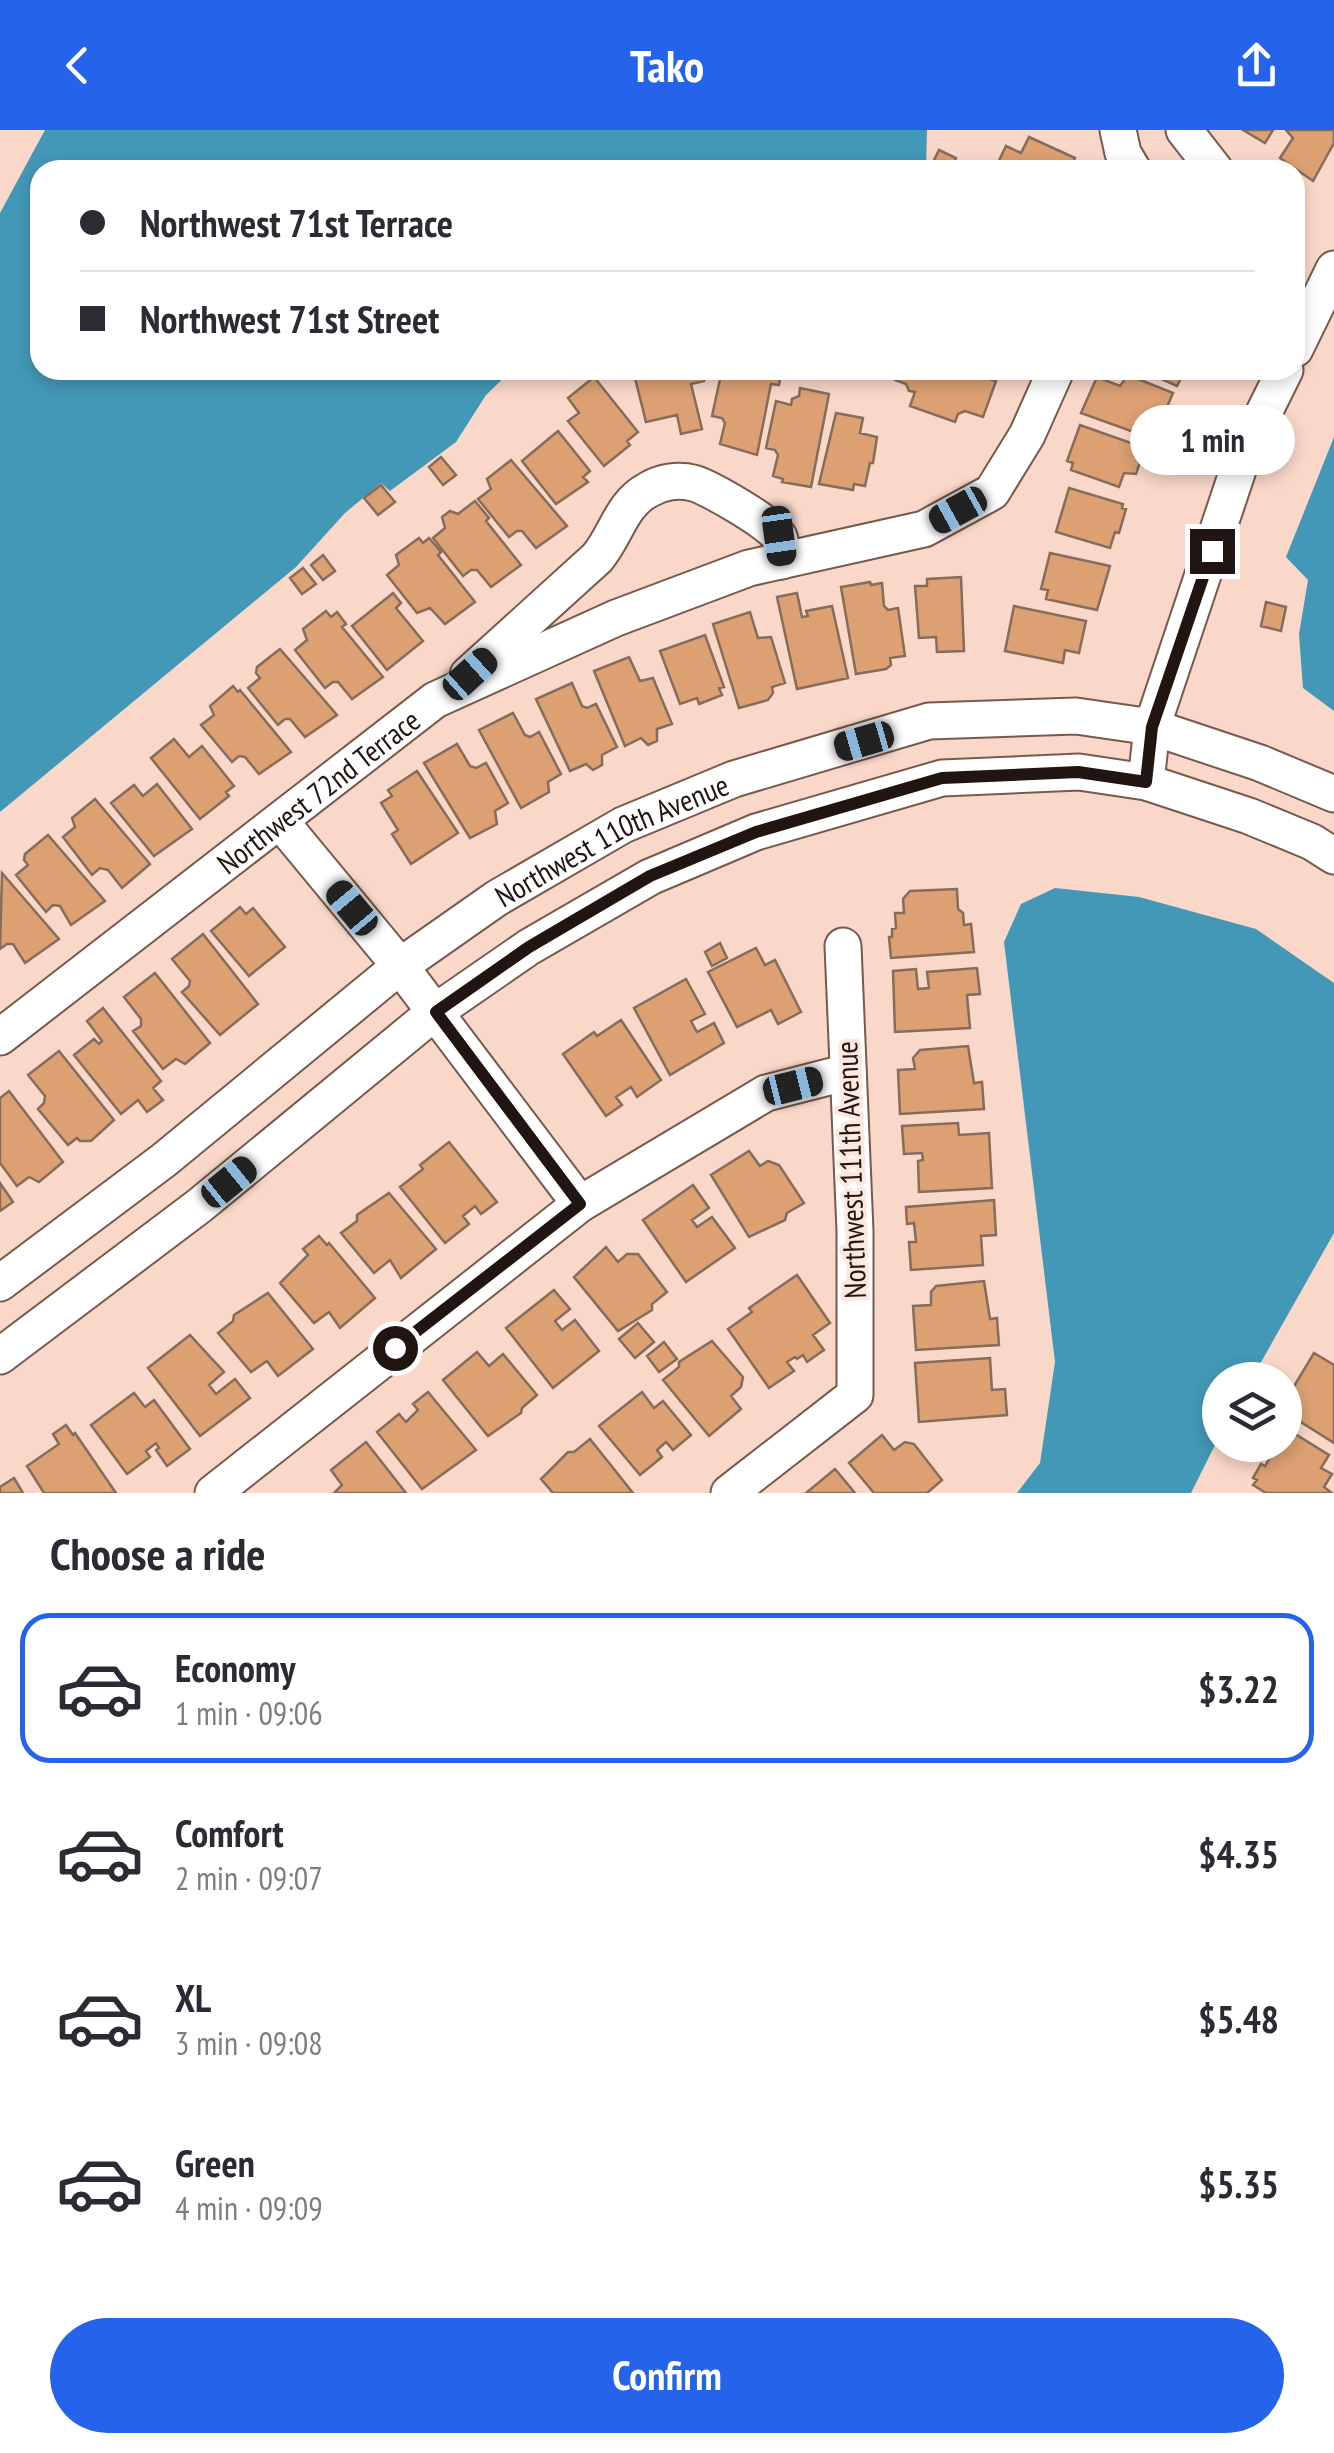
<!DOCTYPE html>
<meta charset="utf-8">
<style>
body{margin:0;font-family:"PT Sans Narrow",sans-serif;background:#f2f2f3;color:#2b2b33;height:100vh;display:flex;flex-direction:column;font-size:38px;white-space:nowrap}
*{box-sizing:border-box;margin:0}
p{font-size:32px;color:#7c7c81}
.icon{flex:none;width:55px;height:55px;fill:none;stroke:currentColor;stroke-width:2;stroke-linecap:round;stroke-linejoin:round}
.map{position:relative;height:1363px;overflow:hidden}
.details{display:flex;flex-direction:column;background:#fff;flex:1}
.details>*{flex:none}
.banner{position:absolute;left:30px;top:30px;width:1275px;height:220px;border-radius:30px;box-shadow:0 5px 15px #0003;display:grid;align-content:center;height:220px;padding:0 50px;background:#fff}
.controls{position:absolute;left:1202px;top:1232px;display:grid;gap:20px}
.controls a{display:grid;place-items:center;width:100px;height:100px;border-radius:50%;background:#fff;box-shadow:0 5px 15px #0003;font-size:50px}
.end{position:absolute;width:45px;height:45px;margin:-22px;border:12px solid #201510;background:#fff;box-shadow:0 0 0 5px #fff}
.from{border-radius:50%}
.bubble{position:absolute;height:70px;border-radius:35px;background:#fff;box-shadow:0 5px 15px #0003;font-size:32px;font-weight:700;line-height:70px;text-align:center}
.car{position:absolute;width:30px;height:60px;margin:-30px -15px;border-radius:12px;box-shadow:0 0 8px 2px #0007;background:linear-gradient(#222 24%,#8ab4d8 0 40%,#222 0 76%,#8ab4d8 0 86%,#222 0)}
.banner b{display:flex;align-items:center;gap:35px;height:95px;font-size:38px}
.banner b+b{border-top:2px solid #e1e1e2}
.banner i{width:25px;height:25px;background:#2b2b33}
ul{padding:0;list-style:none}
li{display:flex;align-items:center;gap:30px;height:150px;margin:0 20px 15px;padding:0 30px;border:5px solid transparent;border-radius:30px}
li div{flex:1}
li b{display:block;font-size:38px}
li em{font-style:normal;font-weight:700}
li.active{border-color:#2563eb}
li>.icon{width:90px;height:90px;stroke-width:1.5}
h2{padding:0 50px;font-size:45px;line-height:120px}
.action{display:flex;gap:20px;margin-top:auto;padding:20px 50px}
.action a{flex:1;height:115px;border-radius:60px;background:#2563eb;color:#fff;font-size:40px;font-weight:700;line-height:115px;text-align:center}
header{display:flex;justify-content:space-between;align-items:center;height:130px;padding:0 50px;background:#2563eb;color:#fff;font-size:45px;font-weight:700}
.map>svg:first-child{display:block}
.water{fill:#4398b7}
.building{fill:#dca073;stroke:#866c5a;stroke-width:2.5}
.lines{fill:none;stroke-linecap:round;stroke-linejoin:round}
.minor-casing{stroke:#775a4e;stroke-width:39}
.minor{stroke:#fff;stroke-width:35}
.route{stroke:#201510;stroke-width:12}
.labels{text-anchor:middle;dominant-baseline:central;stroke-width:8;stroke-linejoin:round;paint-order:stroke}
.street-label{font-size:30px;fill:#201510;stroke:#fde8e0}
</style>
<header><svg class="icon" aria-label="back" viewBox="0 0 24 24"><path d="M15 5l-7 7 7 7"/></svg>Tako<svg class="icon" aria-label="share" viewBox="0 0 24 24"><path d="M12 15V3M7 8l5-5 5 5M5 13v7h14v-7"/></svg></header>
<div class="map">
<svg width="1334" height="1363" viewBox="0 0 1334 1363">
<rect width="100%" height="100%" fill="#fad8c9"/>
<path class="water" d="M 45,0 L 927,0 L 926,40 L 40,40 L 40,240 L 512,240 L 486,265 L 456,312 L 390,361 L 381,353 L 345,383 L 296,437 L 0,682 L 0,83 Z
M 1334,307 L 1334,581 L 1303,558 L 1299,504 L 1308,450 L 1286,427 Z
M 1055,758 L 1139,767 L 1256,799 L 1334,853 L 1334,1103 L 1251,1250 L 1220,1250 L 1220,1305 L 1191,1363 L 1017,1363 L 1040,1333 L 1055,1232 L 1004,812 L 1021,774 Z"/>
<path class="building" d="M 1243,0 L 1273,0 L 1265,13 Z
M 1286,0 L 1334,0 L 1334,13 L 1313,51 L 1280,28 L 1293,8 Z
M 1029,7 L 1075,28 L 1070,40 L 995,39 L 1006,16 L 1021,23 Z
M 939,20 L 956,28 L 951,40 L 929,40 Z
M 633,240 L 701,240 L 704,251 L 691,254 L 702,299 L 681,304 L 677,285 L 646,292 Z
M 722,240 L 782,240 L 779,255 L 771,254 L 757,325 L 720,314 L 725,293 L 722,288 L 712,286 Z
M 898,240 L 959,240 L 996,251 L 983,287 L 965,281 L 958,284 L 955,292 L 910,276 L 915,262 L 909,261 L 906,254 L 895,250 Z
M 1142,240 L 1185,240 L 1177,256 Z
M 1128,245 L 1173,263 L 1167,277 L 1177,282 L 1164,313 L 1081,283 L 1097,247 L 1120,256 Z
M 594,247 L 638,302 L 627,311 L 630,315 L 604,336 L 568,291 L 579,283 L 568,268 Z
M 800,258 L 829,264 L 811,357 L 782,352 L 783,349 L 773,346 L 778,325 L 775,320 L 766,318 L 776,271 L 791,275 L 792,269 L 799,266 Z
M 836,283 L 863,288 L 860,303 L 877,307 L 873,333 L 870,333 L 865,356 L 854,354 L 853,360 L 819,354 Z
M 1080,295 L 1145,318 L 1136,344 L 1124,343 L 1119,357 L 1071,340 L 1073,333 L 1067,331 Z
M 558,301 L 590,341 L 583,347 L 588,352 L 556,374 L 522,331 Z
M 441,327 L 456,345 L 443,355 L 429,337 Z
M 511,330 L 567,396 L 536,418 L 522,401 L 517,401 L 509,407 L 478,369 L 491,359 L 487,349 Z
M 381,355 L 395,372 L 378,385 L 364,368 Z
M 1069,358 L 1123,374 L 1122,378 L 1126,379 L 1119,403 L 1115,402 L 1110,418 L 1056,402 Z
M 475,371 L 489,388 L 486,391 L 521,435 L 491,457 L 477,440 L 471,440 L 463,446 L 433,408 L 445,398 L 442,387 L 450,381 L 458,384 Z
M 419,408 L 423,413 L 429,408 L 441,422 L 438,425 L 475,472 L 445,494 L 430,478 L 417,483 L 387,445 L 399,435 L 396,425 Z
M 1050,423 L 1110,436 L 1097,480 L 1046,469 L 1048,460 L 1041,459 Z
M 323,425 L 335,441 L 323,450 L 311,435 Z
M 303,438 L 316,454 L 302,464 L 290,448 Z
M 961,447 L 964,521 L 937,522 L 936,507 L 919,508 L 915,456 L 927,456 L 927,449 Z
M 870,452 L 871,455 L 882,453 L 884,476 L 888,480 L 898,478 L 905,526 L 890,528 L 891,535 L 886,539 L 856,544 L 841,457 Z
M 393,463 L 401,473 L 396,478 L 423,511 L 387,540 L 352,496 Z
M 797,463 L 802,487 L 808,486 L 806,481 L 832,476 L 848,548 L 797,559 L 777,467 Z
M 1266,472 L 1286,477 L 1281,501 L 1261,496 Z
M 1014,476 L 1086,491 L 1079,523 L 1065,520 L 1063,533 L 1005,521 Z
M 326,481 L 331,487 L 337,482 L 346,494 L 342,497 L 383,547 L 352,569 L 338,552 L 333,552 L 325,558 L 295,520 L 307,510 L 303,499 Z
M 750,482 L 758,508 L 771,507 L 785,553 L 772,557 L 773,563 L 768,570 L 739,578 L 713,494 Z
M 705,505 L 724,557 L 719,558 L 722,565 L 699,574 L 697,568 L 680,574 L 660,521 Z
M 280,519 L 337,585 L 305,607 L 290,589 L 285,589 L 278,595 L 248,558 L 260,548 L 256,543 L 257,537 Z
M 629,527 L 640,551 L 653,548 L 672,594 L 657,599 L 657,611 L 648,615 L 641,608 L 625,616 L 594,541 Z
M 572,553 L 582,576 L 587,578 L 596,574 L 617,617 L 602,625 L 602,635 L 593,640 L 586,634 L 570,641 L 536,569 Z
M 233,556 L 238,562 L 240,560 L 291,622 L 259,644 L 245,627 L 239,626 L 232,632 L 201,595 L 214,585 L 210,576 Z
M 513,583 L 525,605 L 530,607 L 539,602 L 561,644 L 548,652 L 549,662 L 521,678 L 479,600 Z
M 174,609 L 189,627 L 202,616 L 234,656 L 226,662 L 229,666 L 200,689 L 151,628 Z
M 457,614 L 470,636 L 476,638 L 486,633 L 508,673 L 495,681 L 497,694 L 470,708 L 424,633 Z
M 417,641 L 458,703 L 411,734 L 392,704 L 398,700 L 381,673 L 392,666 L 388,660 Z
M 157,654 L 192,699 L 154,726 L 111,673 L 134,655 L 143,666 Z
M 95,669 L 150,734 L 122,758 L 108,740 L 100,738 L 92,745 L 63,707 L 75,697 L 72,688 Z
M 48,705 L 105,771 L 71,795 L 60,776 L 53,775 L 46,782 L 16,745 L 28,735 L 24,730 L 25,724 Z
M 2,743 L 59,809 L 25,833 L 13,814 L 7,814 L 0,819 Z
M 957,759 L 958,779 L 963,783 L 964,795 L 971,794 L 974,822 L 891,828 L 889,807 L 892,807 L 892,799 L 896,798 L 895,783 L 904,783 L 903,769 L 910,761 Z
M 240,777 L 246,784 L 253,778 L 285,817 L 249,846 L 211,801 Z
M 203,804 L 258,874 L 220,905 L 182,862 L 189,856 L 190,851 L 172,829 Z
M 720,813 L 727,828 L 712,836 L 705,822 Z
M 756,818 L 765,835 L 775,830 L 801,882 L 778,894 L 771,880 L 737,897 L 708,842 Z
M 977,838 L 980,864 L 967,865 L 970,898 L 895,902 L 893,841 L 916,839 L 918,859 L 929,858 L 927,842 Z
M 155,843 L 210,913 L 185,934 L 176,929 L 163,939 L 133,901 L 141,896 L 141,889 L 124,867 Z
M 686,849 L 705,884 L 691,891 L 697,902 L 714,893 L 724,913 L 670,945 L 634,878 Z
M 103,878 L 161,951 L 153,958 L 163,970 L 147,982 L 138,970 L 121,984 L 74,925 L 94,909 L 99,914 L 102,911 L 87,891 Z
M 621,890 L 661,950 L 637,967 L 631,957 L 616,967 L 622,975 L 606,986 L 563,924 L 594,902 L 597,906 Z
M 968,916 L 974,953 L 982,952 L 984,979 L 900,984 L 898,940 L 915,939 L 913,928 L 920,920 Z
M 59,921 L 114,990 L 91,1011 L 80,1011 L 77,1008 L 68,1015 L 38,979 L 44,973 L 45,966 L 28,945 Z
M 9,961 L 63,1032 L 39,1052 L 29,1047 L 17,1056 L 0,1033 L 0,968 Z
M 958,993 L 959,1005 L 989,1003 L 992,1058 L 919,1062 L 918,1031 L 923,1030 L 922,1023 L 904,1024 L 902,996 Z
M 449,1012 L 497,1072 L 481,1084 L 475,1076 L 463,1086 L 469,1094 L 445,1113 L 400,1057 L 423,1039 L 420,1035 Z
M 749,1021 L 760,1036 L 768,1031 L 779,1035 L 804,1073 L 787,1083 L 785,1090 L 749,1107 L 711,1045 Z
M 0,1053 L 13,1072 L 0,1081 Z
M 693,1055 L 709,1078 L 692,1090 L 697,1097 L 712,1087 L 735,1118 L 686,1152 L 643,1090 Z
M 389,1063 L 436,1119 L 401,1148 L 390,1130 L 374,1143 L 341,1103 L 357,1091 L 357,1085 Z
M 994,1070 L 996,1105 L 981,1106 L 983,1135 L 911,1140 L 909,1112 L 916,1112 L 914,1093 L 907,1094 L 906,1077 Z
M 319,1106 L 327,1115 L 329,1113 L 375,1168 L 340,1198 L 329,1182 L 314,1193 L 280,1153 L 308,1125 L 303,1119 Z
M 606,1117 L 618,1132 L 627,1124 L 638,1124 L 667,1162 L 652,1174 L 652,1180 L 618,1201 L 574,1147 Z
M 797,1145 L 830,1193 L 813,1205 L 824,1220 L 807,1232 L 803,1225 L 797,1229 L 795,1227 L 787,1232 L 794,1241 L 769,1258 L 728,1199 L 752,1182 L 749,1178 Z
M 984,1151 L 990,1189 L 997,1188 L 999,1215 L 916,1220 L 913,1176 L 931,1175 L 931,1162 L 936,1156 Z
M 554,1160 L 570,1179 L 555,1191 L 562,1200 L 575,1190 L 599,1221 L 553,1258 L 506,1198 Z
M 268,1163 L 313,1219 L 278,1246 L 267,1231 L 251,1242 L 218,1203 L 233,1191 L 234,1185 Z
M 638,1193 L 654,1212 L 635,1228 L 619,1209 Z
M 190,1205 L 224,1242 L 209,1255 L 216,1264 L 235,1249 L 250,1268 L 200,1306 L 148,1238 Z
M 712,1211 L 743,1247 L 741,1257 L 731,1266 L 741,1279 L 709,1306 L 663,1250 L 679,1237 L 679,1232 Z
M 664,1212 L 677,1229 L 659,1242 L 647,1226 Z
M 477,1222 L 489,1236 L 503,1224 L 537,1265 L 522,1278 L 521,1283 L 488,1306 L 443,1250 Z
M 1314,1223 L 1334,1235 L 1334,1313 L 1285,1282 L 1285,1271 Z
M 990,1228 L 992,1260 L 1005,1259 L 1007,1285 L 919,1292 L 915,1233 Z
M 428,1262 L 476,1320 L 422,1359 L 377,1302 L 399,1284 L 406,1292 L 418,1280 L 413,1274 Z
M 642,1262 L 654,1278 L 663,1271 L 691,1305 L 673,1320 L 666,1312 L 657,1320 L 662,1327 L 640,1345 L 599,1296 Z
M 134,1263 L 145,1277 L 154,1270 L 190,1319 L 167,1336 L 156,1320 L 159,1318 L 156,1313 L 146,1321 L 150,1327 L 127,1344 L 91,1295 Z
M 66,1295 L 73,1305 L 75,1303 L 116,1363 L 44,1363 L 27,1336 L 59,1314 L 53,1304 Z
M 1287,1299 L 1329,1325 L 1321,1338 L 1332,1344 L 1324,1357 L 1332,1363 L 1266,1363 L 1253,1355 L 1257,1350 L 1253,1348 L 1261,1334 L 1265,1336 L 1278,1315 L 1285,1315 Z
M 882,1305 L 894,1320 L 905,1312 L 914,1314 L 942,1350 L 927,1363 L 874,1363 L 849,1333 Z
M 590,1309 L 633,1363 L 553,1363 L 541,1349 L 568,1322 L 574,1322 Z
M 366,1312 L 406,1363 L 334,1363 L 342,1355 L 331,1340 Z
M 835,1339 L 855,1363 L 806,1363 Z
M 14,1348 L 23,1363 L 0,1363 L 0,1357 Z"/>
<g class="lines">
<defs>
<g id="minor">
<path d="M 1118,0 L 1123,23 L 1133,40"/>
<path d="M 1184,0 L 1215,40"/>
<path d="M 1295,219 L 1334,139"/>
<path d="M 468,545 L 597,428 C 616,406 621,374 648,360 C 661,352 678,349 693,353 C 707,356 774,395 779,407 C 782,413 781,424 782,431"/>
<path d="M 1146,652 L 1152,597 L 1243,325 L 1285,240"/>
<path d="M 280,691 L 400,836 L 580,1074"/>
<path id="s1" d="M 0,907 L 435,570 L 616,488 L 749,438 L 924,399 L 992,362 L 1027,305 L 1056,240"/>
<path id="s2" d="M 0,1153 L 164,1030 L 400,836 L 497,768 L 623,695 L 734,649 L 929,591 L 1076,586 L 1152,597 L 1260,633 L 1334,664"/>
<path d="M 0,1226 L 199,1076 L 435,882 L 529,817 L 650,747 L 756,702 L 942,648 L 1079,642 L 1146,652 L 1249,686 L 1312,712 L 1334,726"/>
<path d="M 213,1363 L 580,1074 L 766,963 L 848,942"/>
<path d="M 729,1363 L 855,1265 L 855,1101 L 843,816"/>
</g>
</defs>
<use href="#minor" class="minor-casing"/>
<use href="#minor" class="minor"/>
</g>
<g class="lines">
<path class="route" d="M 395,1218 L 580,1074 L 436,882 L 529,817 L 650,746 L 756,702 L 942,648 L 1078,642 L 1146,652 L 1152,597 L 1212,421"/>
</g>
<g class="labels">
<g class="street-label">
<text stroke="none"><textPath href="#s1" startOffset="402">Northwest 72nd Terrace</textPath></text>
<text stroke="none"><textPath href="#s2" startOffset="758">Northwest 110th Avenue</textPath></text>
<text transform="translate(850 1040) rotate(-92)">Northwest 111th Avenue</text>
</g>
</g>
</svg>
<div class="controls">
<a><svg class="icon" aria-label="layers" viewBox="0 0 24 24"><path d="M12 4l9 5-9 5-9-5zM3 14l9 5 9-5"/></svg></a>
</div>
<i class="end from" style="left:395px;top:1218px"></i>
<i class="end" style="left:1212px;top:421px"></i>
<div class="bubble" style="left:1130px;top:275px;width:165px">1 min</div>
<i class="car" style="left:958px;top:380px;rotate:241deg"></i>
<i class="car" style="left:779px;top:406px;rotate:172deg"></i>
<i class="car" style="left:470px;top:544px;rotate:48deg"></i>
<i class="car" style="left:864px;top:611px;rotate:254deg"></i>
<i class="car" style="left:352px;top:778px;rotate:320deg"></i>
<i class="car" style="left:793px;top:956px;rotate:76deg"></i>
<i class="car" style="left:229px;top:1052px;rotate:51deg"></i>
<div class="banner">
<b><i class="from"></i>Northwest 71st Terrace</b>
<b><i></i>Northwest 71st Street</b>
</div>
</div>
<section class="details">
<h2>Choose a ride</h2>
<ul>
<li class="active"><svg class="icon" aria-label="car" viewBox="0 0 24 24"><path d="M5 17H2v-5l4-1 3-4h7l3 4 3 1v5h-3M9 17h6M6 11h13"/><circle cx="7" cy="17" r="2"/><circle cx="17" cy="17" r="2"/></svg><div><b>Economy</b><p>1 min · 09:06</p></div><em>$3.22</em></li>
<li><svg class="icon" aria-label="car" viewBox="0 0 24 24"><path d="M5 17H2v-5l4-1 3-4h7l3 4 3 1v5h-3M9 17h6M6 11h13"/><circle cx="7" cy="17" r="2"/><circle cx="17" cy="17" r="2"/></svg><div><b>Comfort</b><p>2 min · 09:07</p></div><em>$4.35</em></li>
<li><svg class="icon" aria-label="car" viewBox="0 0 24 24"><path d="M5 17H2v-5l4-1 3-4h7l3 4 3 1v5h-3M9 17h6M6 11h13"/><circle cx="7" cy="17" r="2"/><circle cx="17" cy="17" r="2"/></svg><div><b>XL</b><p>3 min · 09:08</p></div><em>$5.48</em></li>
<li><svg class="icon" aria-label="car" viewBox="0 0 24 24"><path d="M5 17H2v-5l4-1 3-4h7l3 4 3 1v5h-3M9 17h6M6 11h13"/><circle cx="7" cy="17" r="2"/><circle cx="17" cy="17" r="2"/></svg><div><b>Green</b><p>4 min · 09:09</p></div><em>$5.35</em></li>
</ul>
<div class="action"><a>Confirm</a></div>
</section>
